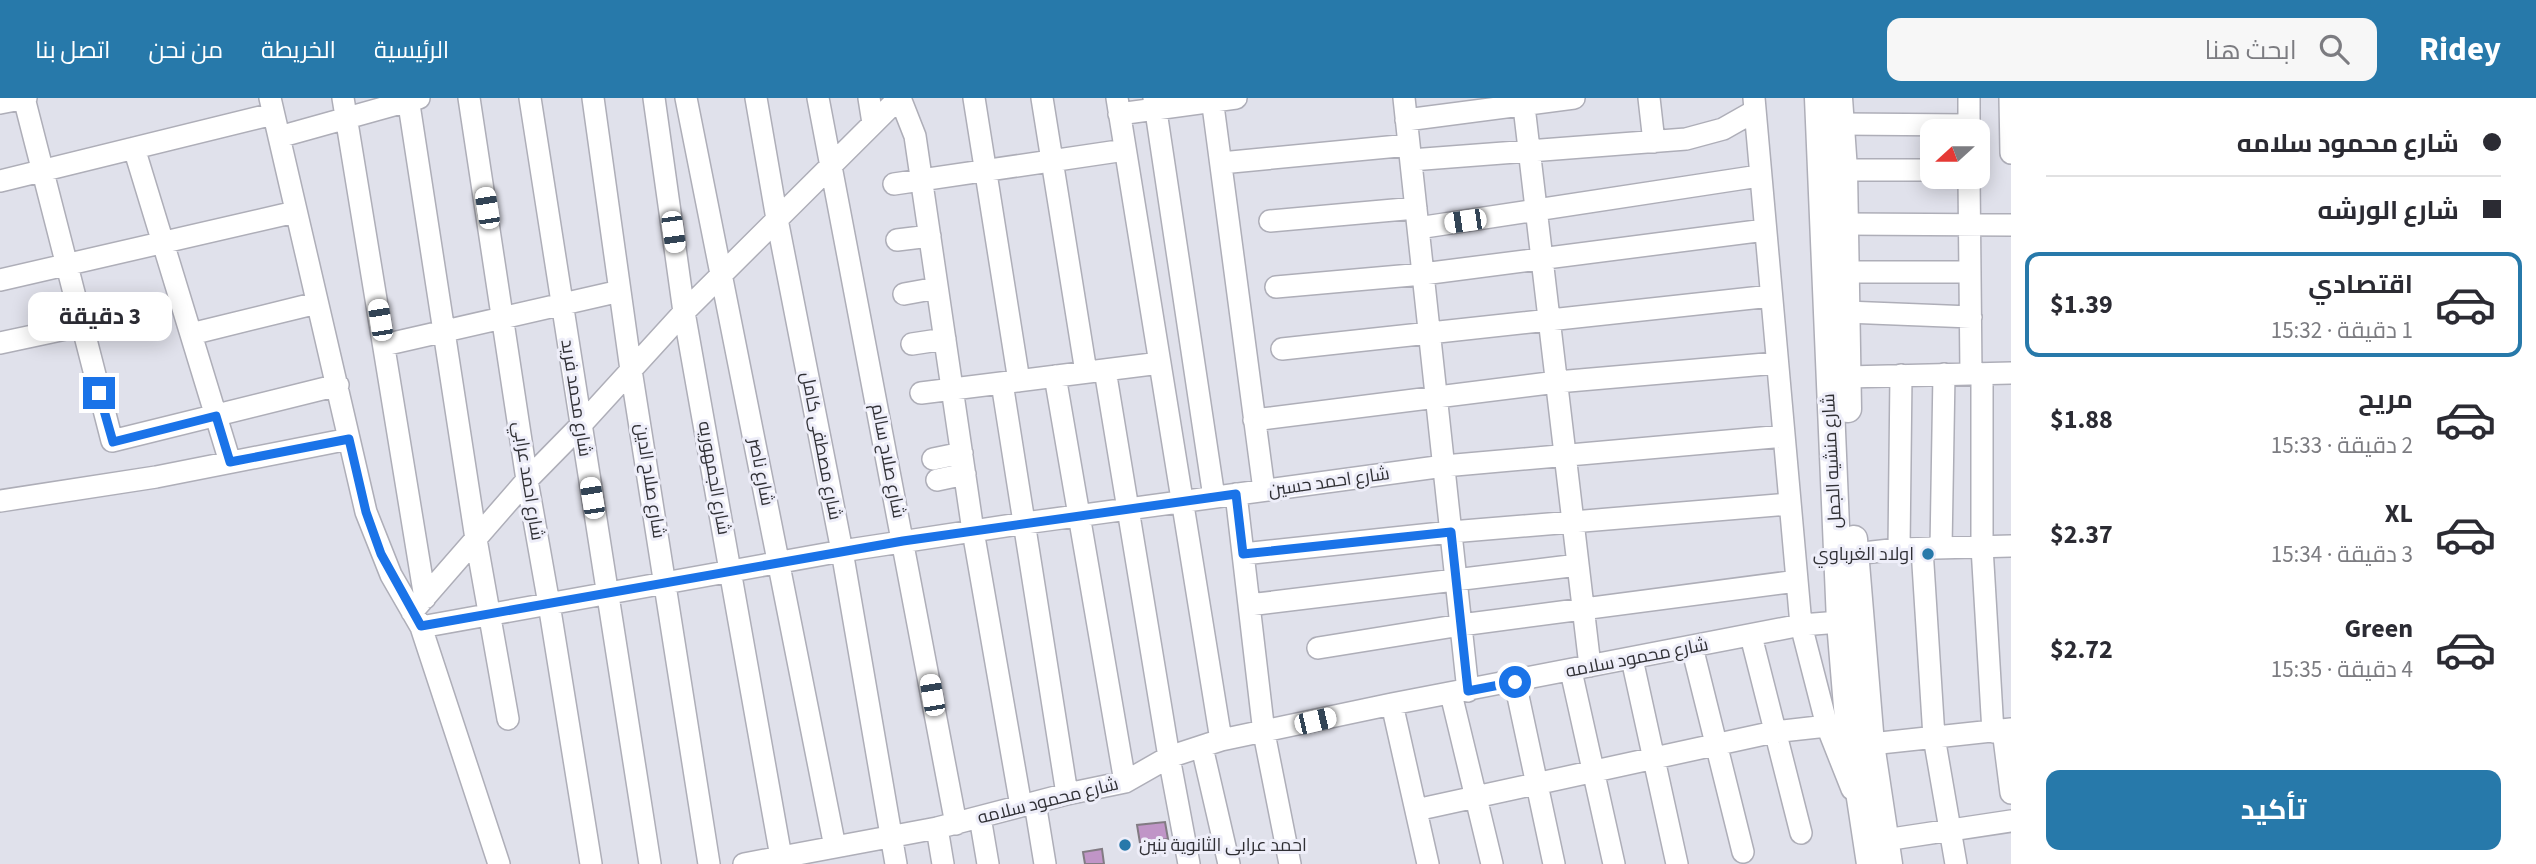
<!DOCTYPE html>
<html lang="ar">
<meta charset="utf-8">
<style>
body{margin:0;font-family:"Source Sans 3",Cairo,sans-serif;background:#f7f7f7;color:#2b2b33;direction:rtl;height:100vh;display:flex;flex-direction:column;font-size:26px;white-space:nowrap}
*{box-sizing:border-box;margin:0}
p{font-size:23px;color:#7c7c81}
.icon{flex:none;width:38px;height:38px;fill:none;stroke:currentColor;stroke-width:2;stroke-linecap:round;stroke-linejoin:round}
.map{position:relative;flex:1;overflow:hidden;direction:ltr}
.drawer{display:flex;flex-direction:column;background:#fff;width:525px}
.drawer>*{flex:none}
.guide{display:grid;align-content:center;height:154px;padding:0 35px;background:#fff}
.needle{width:46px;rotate:249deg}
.fabs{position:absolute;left:1920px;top:21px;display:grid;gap:14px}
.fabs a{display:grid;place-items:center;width:70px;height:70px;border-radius:14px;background:#fff;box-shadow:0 4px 18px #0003;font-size:35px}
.end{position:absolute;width:32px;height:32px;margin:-16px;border:9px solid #1a73e8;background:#fff;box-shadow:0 0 0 4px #fff}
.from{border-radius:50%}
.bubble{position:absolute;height:49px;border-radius:14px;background:#fff;box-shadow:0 4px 18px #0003;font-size:23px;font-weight:700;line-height:49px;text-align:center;direction:rtl}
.car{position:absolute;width:21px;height:42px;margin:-21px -10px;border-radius:9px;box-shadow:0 0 5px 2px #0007;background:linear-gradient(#fff 24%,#345 0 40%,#fff 0 76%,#345 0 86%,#fff 0)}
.guide b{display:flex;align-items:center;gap:24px;height:66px;font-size:26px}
.guide b+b{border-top:2px solid #e1e1e2}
.guide i{width:18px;height:18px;background:#2b2b33}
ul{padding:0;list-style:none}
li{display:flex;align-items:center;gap:21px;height:105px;margin:0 14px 10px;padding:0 21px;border:4px solid transparent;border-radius:14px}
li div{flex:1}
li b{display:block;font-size:26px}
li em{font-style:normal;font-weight:700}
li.selected{border-color:#2779aa}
li>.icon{width:63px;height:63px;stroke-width:1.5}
.primary-button{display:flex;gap:14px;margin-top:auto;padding:14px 35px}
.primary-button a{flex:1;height:80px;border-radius:14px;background:#2779aa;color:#fff;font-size:28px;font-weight:700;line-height:80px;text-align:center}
header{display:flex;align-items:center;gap:42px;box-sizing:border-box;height:98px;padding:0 35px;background:#2779aa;color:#fff}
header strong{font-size:33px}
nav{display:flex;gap:38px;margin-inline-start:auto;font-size:24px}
.search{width:490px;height:63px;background:#f7f7f7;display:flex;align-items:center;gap:18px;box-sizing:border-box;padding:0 24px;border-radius:14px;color:#7c7c81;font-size:26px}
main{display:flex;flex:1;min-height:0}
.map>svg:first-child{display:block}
.building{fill:#c095c7;stroke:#827b83;stroke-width:2}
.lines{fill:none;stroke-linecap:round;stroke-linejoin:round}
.minor-casing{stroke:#aeaeb8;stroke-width:24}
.major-casing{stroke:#aeaeb8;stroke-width:29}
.minor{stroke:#fff;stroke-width:21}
.major{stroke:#fff;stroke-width:26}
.route{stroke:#1a73e8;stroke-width:9}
.poi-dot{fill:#2779aa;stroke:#eeeef9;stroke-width:2.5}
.labels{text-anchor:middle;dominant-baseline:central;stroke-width:6;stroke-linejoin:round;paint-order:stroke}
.street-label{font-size:18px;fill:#303035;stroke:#eeeef9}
.poi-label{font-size:18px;fill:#303035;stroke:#eeeef9;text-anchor:end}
</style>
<header>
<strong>Ridey</strong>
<div class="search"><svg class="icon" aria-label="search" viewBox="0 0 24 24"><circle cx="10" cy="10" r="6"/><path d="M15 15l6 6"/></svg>ابحث هنا</div>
<nav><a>الرئيسية</a><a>الخريطة</a><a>من نحن</a><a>اتصل بنا</a></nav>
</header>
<main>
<section class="drawer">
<div class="guide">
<b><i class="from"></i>شارع محمود سلامه</b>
<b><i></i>شارع الورشه</b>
</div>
<ul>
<li class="selected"><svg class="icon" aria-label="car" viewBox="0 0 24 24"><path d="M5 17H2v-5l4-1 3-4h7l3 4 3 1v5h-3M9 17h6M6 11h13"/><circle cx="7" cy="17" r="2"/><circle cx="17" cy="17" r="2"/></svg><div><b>اقتصادي</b><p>1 دقيقة · 15:32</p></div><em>$1.39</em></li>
<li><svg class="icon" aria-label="car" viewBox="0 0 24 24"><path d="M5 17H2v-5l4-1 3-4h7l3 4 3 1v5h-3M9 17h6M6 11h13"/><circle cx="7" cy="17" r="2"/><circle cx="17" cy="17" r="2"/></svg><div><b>مريح</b><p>2 دقيقة · 15:33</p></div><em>$1.88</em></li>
<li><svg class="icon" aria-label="car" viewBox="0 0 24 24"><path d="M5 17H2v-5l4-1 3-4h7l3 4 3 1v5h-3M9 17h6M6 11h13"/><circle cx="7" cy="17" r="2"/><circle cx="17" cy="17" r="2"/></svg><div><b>XL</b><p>3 دقيقة · 15:34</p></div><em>$2.37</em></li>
<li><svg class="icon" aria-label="car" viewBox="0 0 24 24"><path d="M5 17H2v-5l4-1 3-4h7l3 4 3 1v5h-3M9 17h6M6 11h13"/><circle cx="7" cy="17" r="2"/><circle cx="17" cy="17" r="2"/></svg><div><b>Green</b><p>4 دقيقة · 15:35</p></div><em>$2.72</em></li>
</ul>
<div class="primary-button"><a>تأكيد</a></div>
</section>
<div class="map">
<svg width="2011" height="766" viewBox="0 0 2011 766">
<rect width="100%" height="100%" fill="#e0e1eb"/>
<path class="building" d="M 1165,724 L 1168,741 L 1140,745 L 1137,727 Z
M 1102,751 L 1104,766 L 1085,766 L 1083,754 Z"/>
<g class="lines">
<defs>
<path id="minor" d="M 24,0 L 112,343 L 338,287
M 270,0 L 366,414 L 391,477 L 421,529 L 499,766
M 343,0 L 425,500
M 408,0 L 476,441 L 508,621
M 469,0 L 527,382 L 549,506 L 591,766
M 530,0 L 650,766
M 593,0 L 631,272 L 709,766
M 654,0 L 684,214 L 781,759
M 686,0 L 835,749
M 756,0 L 777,121 L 842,453 L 896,766
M 818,0 L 956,726
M 869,0 L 873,25
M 900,0 L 915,38 L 973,433 L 1021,708
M 974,0 L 1019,283
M 1042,0 L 1086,274
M 1117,0 L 1221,642
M 1154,0 L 1214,399
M 1212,0 L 1264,392
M 1404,0 L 1468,593
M 1523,0 L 1590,568
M 1649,0 L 1654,44
M 1754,0 L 1801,527 L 1827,628 L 1852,691
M 1969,0 L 1969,33
M 2010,0 L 2011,55
M 0,5 L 26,0
M 1119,16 L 1236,0
M 1406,22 L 1574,0
M 1841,26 L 1969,27
M 279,39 L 419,0
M 134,50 L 230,364
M 1411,62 L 1686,41 L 1723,31 L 1753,14
M 1221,65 L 1409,47
M 1844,72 L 1932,72
M 1969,79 L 1971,276
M 0,83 L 273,16
M 894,86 L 1125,52
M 1270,123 L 1416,110
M 1844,126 L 2011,127
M 1418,130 L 1759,78
M 897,142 L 930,138
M 1845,174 L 1970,174
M 0,182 L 295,114
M 1276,189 L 1423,176 L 1765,132
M 904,196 L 937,190
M 1846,214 L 1971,219
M 191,236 L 317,205
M 0,245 L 131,217
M 912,246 L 945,241
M 384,247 L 620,193
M 1282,251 L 1771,198
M 1105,272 L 1169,659 L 1189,766
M 1982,276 L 1982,449 L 1993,634
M 1055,278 L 1125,684
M 1847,279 L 2011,275
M 1002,285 L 1067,696
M 921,295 L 1160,265
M 1254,322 L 1557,284 L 1777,265
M 933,361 L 962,355
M 937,382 L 965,376
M 1236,396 L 1264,635 L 1290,766
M 0,403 L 156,379 L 349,341
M 1941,450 L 1944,276
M 1899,451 L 1901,277
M 1922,451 L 1934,639 L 1956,766
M 1243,456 L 1451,434 L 1790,406
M 1854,456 L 1899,451 L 2011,448
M 1249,507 L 1578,467
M 412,514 L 527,382 L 580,328 L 684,214 L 899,0
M 421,529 L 842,453 L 1025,425 L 1444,368 L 1784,338
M 1751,538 L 1801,735
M 1692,549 L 1743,754
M 1318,550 L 1461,527 L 1797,483
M 1632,561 L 1677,766
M 1571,573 L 1614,766
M 1515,584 L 1554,766
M 1451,596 L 1492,766
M 1392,606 L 1428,766
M 2003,632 L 2011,695
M 1871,646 L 2011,631
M 1202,649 L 1229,766
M 1035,705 L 1045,766
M 1416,712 L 1774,634 L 1827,628
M 980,719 L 988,766
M 937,730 L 943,766
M 1885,742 L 2011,723
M 744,766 L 937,730 L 1067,696 L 1125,684 L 1169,659 L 1221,642 L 1392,606 L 1801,527 L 1840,524"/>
<path id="major" d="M 1818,0 L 1840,524 L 1848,621 L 1870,766
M 1839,0 L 1844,72 L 1848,311
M 1854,441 L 1871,646 L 1889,766"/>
</defs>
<use href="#minor" class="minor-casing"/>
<use href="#major" class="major-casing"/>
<use href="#minor" class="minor"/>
<use href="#major" class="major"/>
</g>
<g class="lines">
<path class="route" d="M 99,295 L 113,344 L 216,318 L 230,364 L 349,341 L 366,414 L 381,456 L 421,528 L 903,443 L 1236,396 L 1243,456 L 1451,434 L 1468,593 L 1515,584"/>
</g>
<g class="poi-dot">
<circle cx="1928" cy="456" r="7"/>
<circle cx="1125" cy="747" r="7"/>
</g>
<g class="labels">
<g class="street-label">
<text transform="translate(576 300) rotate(81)">شارع محمد فريد</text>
<text transform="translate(821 348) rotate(79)">شارع مصطفى كامل</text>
<text transform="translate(888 363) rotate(79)">شارع صلاح سالم</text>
<text transform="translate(1832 363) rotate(-93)">شارع منشيه الجمل</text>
<text transform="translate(761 374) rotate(79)">شارع ناصر</text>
<text transform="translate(714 380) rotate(80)">شارع الجمهوريه</text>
<text transform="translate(528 383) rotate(81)">شارع احمد عرابي</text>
<text transform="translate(650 383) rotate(81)">شارع صلاح الدين</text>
<text transform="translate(1329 384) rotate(-8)">شارع احمد حسين</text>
<text transform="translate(1637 560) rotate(-11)">شارع محمود سلامه</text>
<text transform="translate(1048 703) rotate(-14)">شارع محمود سلامه</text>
</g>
<g class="poi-label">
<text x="1914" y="456">اولاد الغرباوي</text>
<text x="1139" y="747" text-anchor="start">احمد عرابى الثانوية بنين</text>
</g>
</g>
</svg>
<div class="fabs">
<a><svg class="needle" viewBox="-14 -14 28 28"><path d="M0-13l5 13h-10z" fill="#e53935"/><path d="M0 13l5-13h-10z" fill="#7c7c81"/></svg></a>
</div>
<i class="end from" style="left:1515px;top:584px"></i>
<i class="end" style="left:99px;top:295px"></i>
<div class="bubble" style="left:28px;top:194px;width:144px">3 دقيقة</div>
<i class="car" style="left:487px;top:110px;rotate:351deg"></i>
<i class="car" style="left:1465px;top:123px;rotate:262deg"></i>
<i class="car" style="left:673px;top:134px;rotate:172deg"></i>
<i class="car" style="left:380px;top:222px;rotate:351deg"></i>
<i class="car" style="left:592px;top:400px;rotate:351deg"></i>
<i class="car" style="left:932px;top:597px;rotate:350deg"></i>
<i class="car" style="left:1315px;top:623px;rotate:77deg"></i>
</div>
</main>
